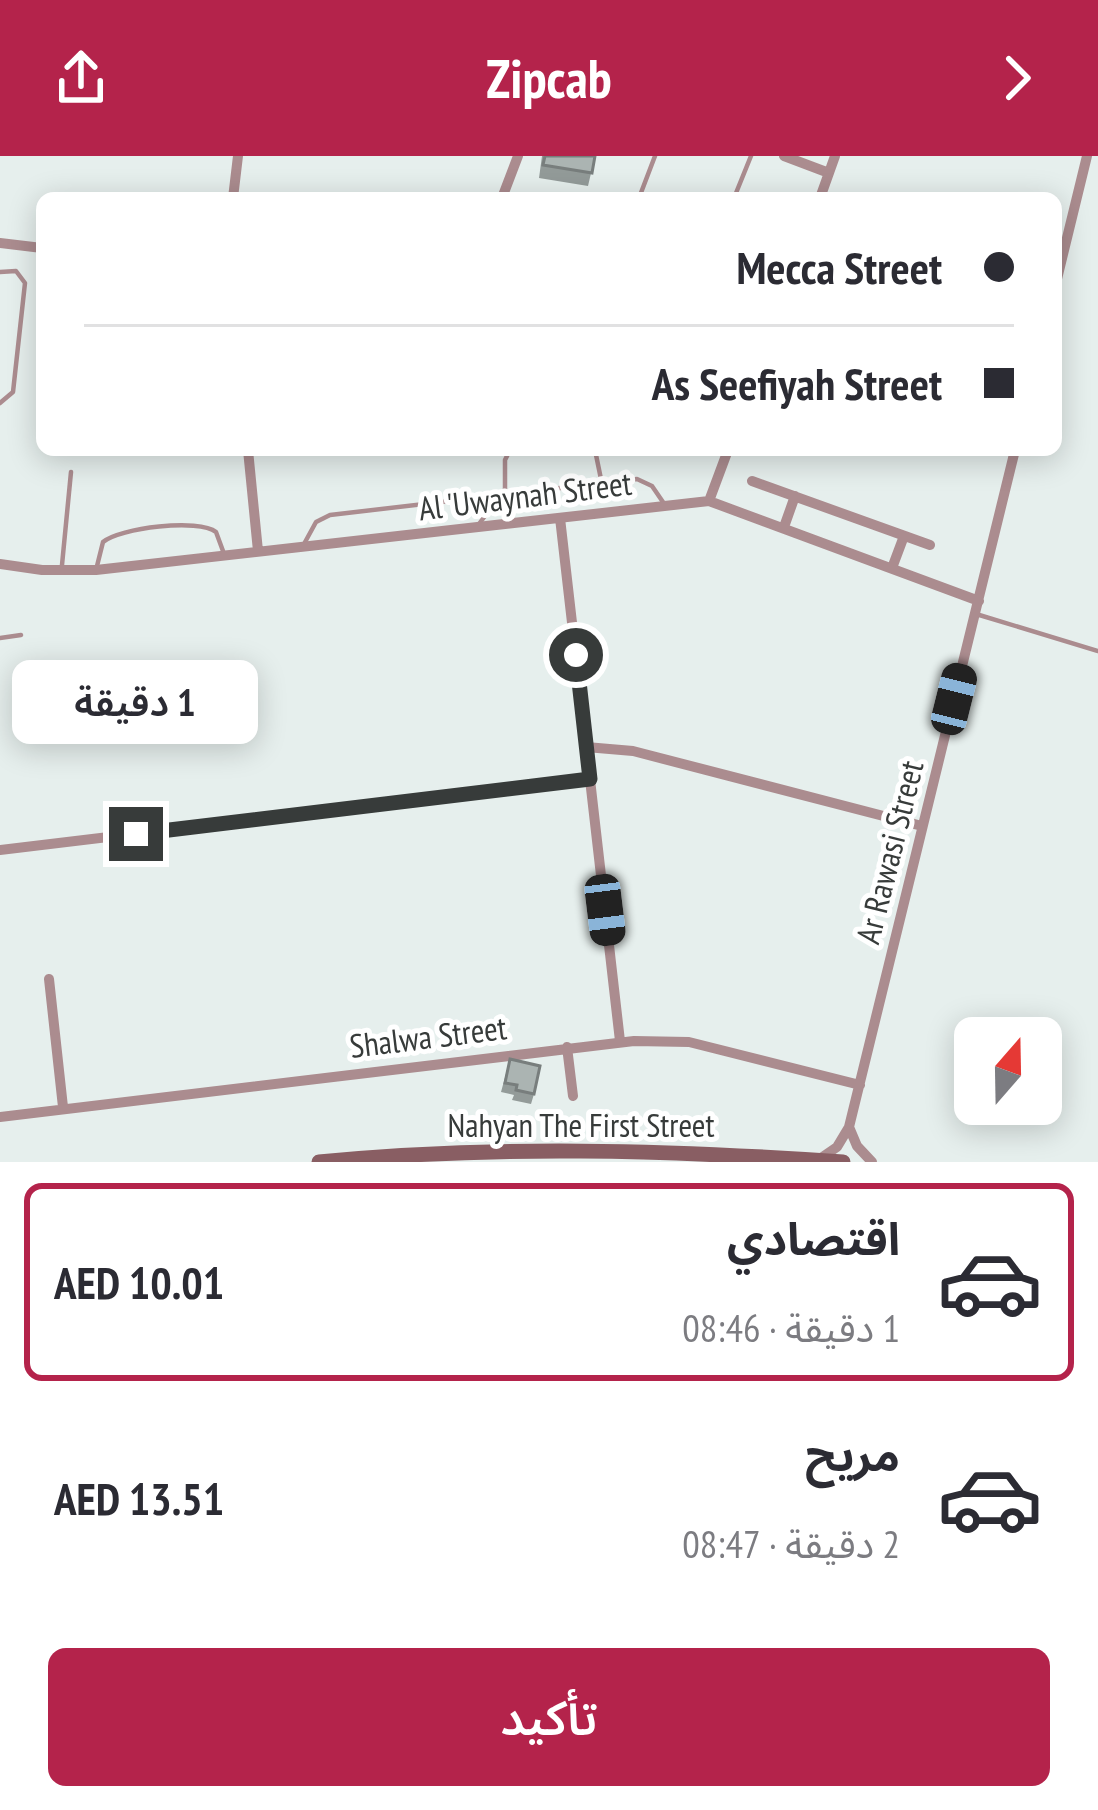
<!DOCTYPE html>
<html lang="ar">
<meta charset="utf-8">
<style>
body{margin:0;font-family:"PT Sans Narrow","Noto Sans Arabic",sans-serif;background:#f2f2f3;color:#2b2b33;direction:rtl;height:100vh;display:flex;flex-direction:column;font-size:45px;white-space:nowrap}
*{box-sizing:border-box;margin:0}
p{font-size:39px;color:#7c7c81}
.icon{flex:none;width:66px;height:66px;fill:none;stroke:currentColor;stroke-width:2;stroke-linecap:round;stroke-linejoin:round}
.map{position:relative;height:1006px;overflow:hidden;direction:ltr}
.drawer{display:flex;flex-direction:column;background:#fff;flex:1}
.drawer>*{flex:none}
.banner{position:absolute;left:36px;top:36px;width:1026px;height:264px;border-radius:18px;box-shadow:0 6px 30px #0003;direction:rtl;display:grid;align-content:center;height:264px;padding:0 48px;background:#fff}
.needle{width:78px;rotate:20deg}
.controls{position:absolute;left:954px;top:861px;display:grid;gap:24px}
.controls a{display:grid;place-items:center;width:108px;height:108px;border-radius:18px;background:#fff;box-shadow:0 6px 30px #0003;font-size:60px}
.end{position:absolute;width:54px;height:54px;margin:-27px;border:15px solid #373b3a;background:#fff;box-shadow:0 0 0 6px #fff}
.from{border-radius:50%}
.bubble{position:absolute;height:84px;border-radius:18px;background:#fff;box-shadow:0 6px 30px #0003;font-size:39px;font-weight:600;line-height:84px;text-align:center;direction:rtl}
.car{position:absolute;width:36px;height:72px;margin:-36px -18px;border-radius:15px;box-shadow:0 0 9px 3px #0007;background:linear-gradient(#222 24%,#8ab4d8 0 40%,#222 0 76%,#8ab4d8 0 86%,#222 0)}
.banner b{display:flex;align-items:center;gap:42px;height:114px;font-size:45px}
.banner b+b{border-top:3px solid #e1e1e2}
.banner i{width:30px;height:30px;background:#2b2b33}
ul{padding:21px 0 0;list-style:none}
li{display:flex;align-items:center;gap:36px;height:198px;margin:0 24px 18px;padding:0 24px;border:6px solid transparent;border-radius:18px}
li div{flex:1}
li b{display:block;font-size:45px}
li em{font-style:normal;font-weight:600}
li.active{border-color:#b4234b}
li>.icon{width:108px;height:108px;stroke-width:1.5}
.button{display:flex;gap:24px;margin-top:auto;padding:24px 48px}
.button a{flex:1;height:138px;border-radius:18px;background:#b4234b;color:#fff;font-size:48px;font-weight:600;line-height:138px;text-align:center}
header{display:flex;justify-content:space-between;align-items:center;height:156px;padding:0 48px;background:#b4234b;color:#fff;font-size:54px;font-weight:600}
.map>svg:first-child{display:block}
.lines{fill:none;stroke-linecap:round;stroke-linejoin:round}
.lane{stroke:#ab8c8f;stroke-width:4.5}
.street{stroke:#ab8c8f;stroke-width:10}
.secondary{stroke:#895e63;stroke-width:15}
.wall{fill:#939b99}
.building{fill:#abb4b2;stroke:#787e7d;stroke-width:3}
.route{stroke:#373b3a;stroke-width:15}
.labels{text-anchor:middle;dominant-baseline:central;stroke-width:10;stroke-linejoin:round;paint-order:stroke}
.street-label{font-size:33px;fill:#373b3a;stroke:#fff}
</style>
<header><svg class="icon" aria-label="forward" viewBox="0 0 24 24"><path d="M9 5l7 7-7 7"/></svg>Zipcab<svg class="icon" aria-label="share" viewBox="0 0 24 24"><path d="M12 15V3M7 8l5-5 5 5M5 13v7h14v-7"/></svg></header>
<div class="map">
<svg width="1098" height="1006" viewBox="0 0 1098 1006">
<rect width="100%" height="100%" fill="#e6efed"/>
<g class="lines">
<path class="lane" d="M 639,42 L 655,0
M 734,42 L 751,0
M 0,116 L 16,115 L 25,127 L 13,236 L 0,247
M 595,294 L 602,328
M 479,368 L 505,333 L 505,304 L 510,294
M 304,388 L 316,366 L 330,359 L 637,323 L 652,330 L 665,349
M 62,409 L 71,316
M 96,414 L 103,386 C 119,372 199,362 216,376 L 223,395
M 976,458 L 1098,495
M 0,482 L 21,479"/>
<path class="street" d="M 784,0 L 829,17
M 233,42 L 238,0
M 502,42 L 518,0
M 820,42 L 835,0
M 0,87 L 42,92
M 1056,127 L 1087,0
M 248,294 L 258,395
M 752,325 L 930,389
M 709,345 L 728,294
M 560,362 L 620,885
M 784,371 L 795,340
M 0,408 L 42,414 L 96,414 L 709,345 L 979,445
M 892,412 L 904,380
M 586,591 L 633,595 L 922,670
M 0,694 L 590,623
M 49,823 L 63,951
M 567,891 L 573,940
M 0,961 L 634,885 L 689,886 L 860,929
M 849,971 L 857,990 L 872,1006
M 821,1002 L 837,991 L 849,971 L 1015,294"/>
<path class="secondary" d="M 319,1006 C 494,989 668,994 843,1006"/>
</g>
<path class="wall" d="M 542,0 L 595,0 L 588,30 L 539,22 Z
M 510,903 L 534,938 L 531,948 L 512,944 L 514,939 L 501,936 Z"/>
<path class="building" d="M 545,0 L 595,0 L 592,17 L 543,9 Z
M 510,903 L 540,910 L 534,938 L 516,934 L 517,929 L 505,927 Z"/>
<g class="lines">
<path class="route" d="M 136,678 L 590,623 L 576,499"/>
</g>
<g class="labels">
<g class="street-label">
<text transform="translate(525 339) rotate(-7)">Al 'Uwaynah Street</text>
<text transform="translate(889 696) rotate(-76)">Ar Rawasi Street</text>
<text transform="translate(428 880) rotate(-7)">Shalwa Street</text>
<text x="581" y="968">Nahyan The First Street</text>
</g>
</g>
</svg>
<div class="controls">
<a><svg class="needle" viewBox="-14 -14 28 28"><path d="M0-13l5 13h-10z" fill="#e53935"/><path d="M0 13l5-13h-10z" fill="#7c7c81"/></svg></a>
</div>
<i class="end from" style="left:576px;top:499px"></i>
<i class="end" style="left:136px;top:678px"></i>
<div class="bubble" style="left:12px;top:504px;width:246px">1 دقيقة</div>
<i class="car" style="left:954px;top:543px;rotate:14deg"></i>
<i class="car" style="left:605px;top:754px;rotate:173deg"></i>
<div class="banner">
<b><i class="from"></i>Mecca Street</b>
<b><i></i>As Seefiyah Street</b>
</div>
</div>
<section class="drawer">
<ul>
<li class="active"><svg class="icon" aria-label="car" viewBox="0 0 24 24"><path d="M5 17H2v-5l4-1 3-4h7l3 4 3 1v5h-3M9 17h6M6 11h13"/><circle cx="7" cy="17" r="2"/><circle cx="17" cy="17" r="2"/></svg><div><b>اقتصادي</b><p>1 دقيقة · 08:46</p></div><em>AED 10.01</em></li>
<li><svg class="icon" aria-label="car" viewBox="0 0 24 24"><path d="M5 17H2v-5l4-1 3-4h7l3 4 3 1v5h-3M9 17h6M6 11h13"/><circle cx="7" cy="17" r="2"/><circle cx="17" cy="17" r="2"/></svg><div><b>مريح</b><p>2 دقيقة · 08:47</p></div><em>AED 13.51</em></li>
</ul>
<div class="button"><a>تأكيد</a></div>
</section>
